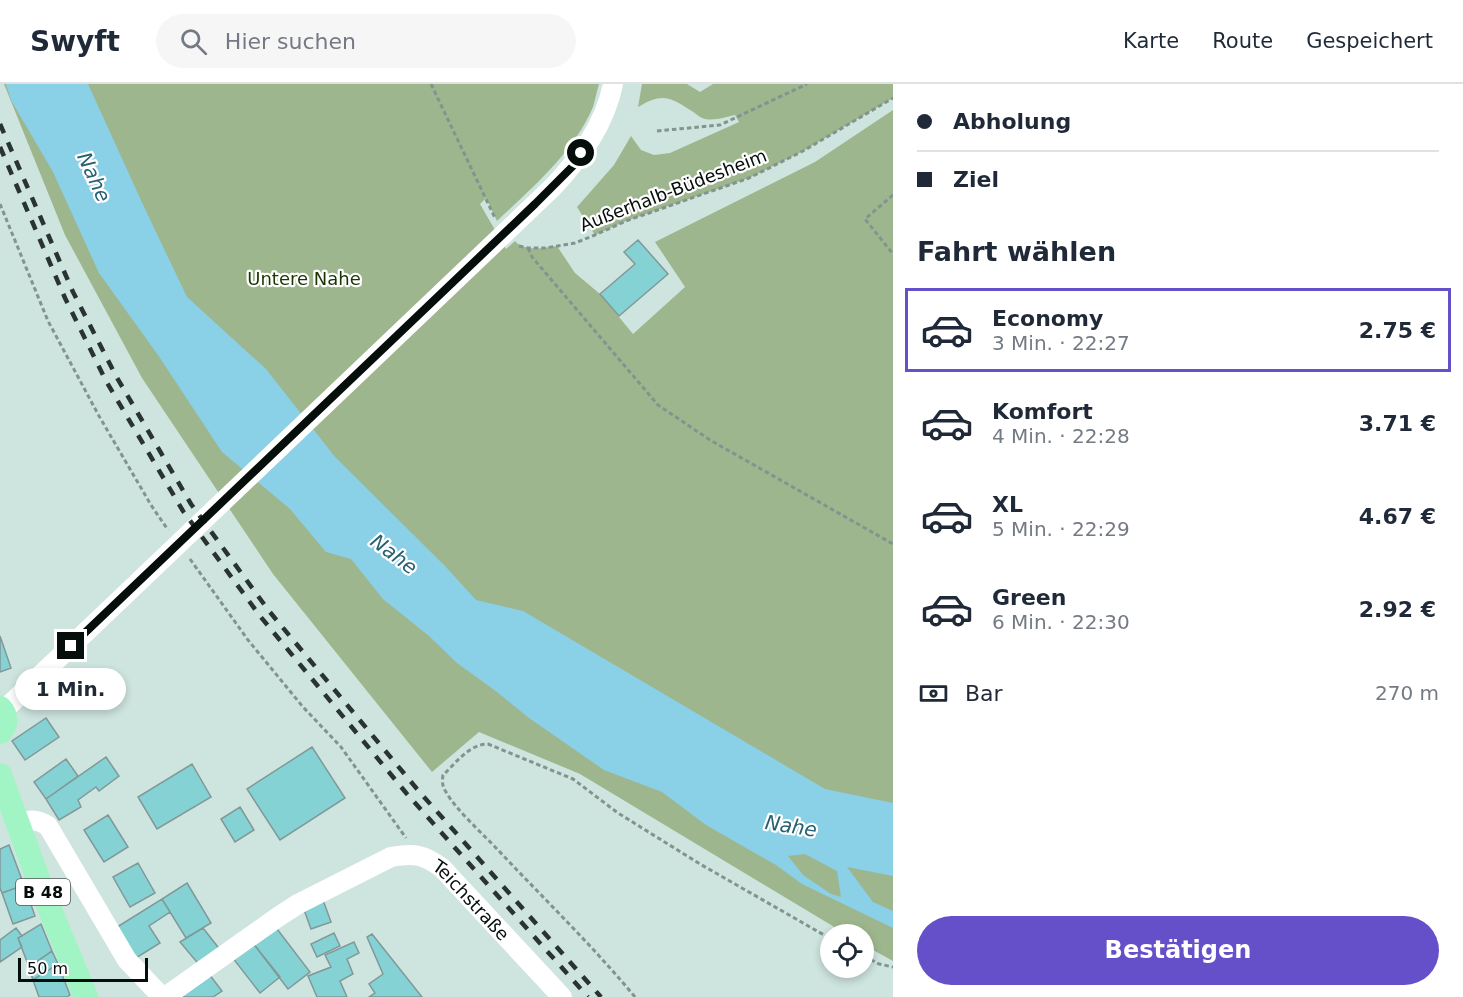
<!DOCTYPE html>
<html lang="de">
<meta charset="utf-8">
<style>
body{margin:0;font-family:"DejaVu Sans",sans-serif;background:#f6f6f7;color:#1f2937;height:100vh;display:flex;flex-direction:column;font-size:22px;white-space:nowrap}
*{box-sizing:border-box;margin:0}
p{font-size:20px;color:#747a83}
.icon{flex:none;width:33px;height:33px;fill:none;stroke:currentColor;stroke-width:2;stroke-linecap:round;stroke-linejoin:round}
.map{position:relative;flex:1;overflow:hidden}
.sheet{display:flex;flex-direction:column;background:#fff;width:570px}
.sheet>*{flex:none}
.banner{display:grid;align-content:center;height:132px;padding:0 24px;background:#fff}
.buttons{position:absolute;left:820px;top:840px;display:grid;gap:12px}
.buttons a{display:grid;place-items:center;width:54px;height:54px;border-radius:50%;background:#fff;box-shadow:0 3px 9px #0003;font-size:30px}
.scale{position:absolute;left:18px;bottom:15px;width:130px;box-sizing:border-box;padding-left:6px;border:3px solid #060e0c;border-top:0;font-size:16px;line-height:21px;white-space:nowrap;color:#060e0c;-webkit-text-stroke:4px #fff;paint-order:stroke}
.end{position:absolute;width:27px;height:27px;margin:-14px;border:8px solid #060e0c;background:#fff;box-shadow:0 0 0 3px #fff}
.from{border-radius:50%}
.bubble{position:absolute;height:42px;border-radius:21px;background:#fff;box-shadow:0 3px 9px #0003;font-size:20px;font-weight:700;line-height:42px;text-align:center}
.banner b{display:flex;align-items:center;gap:21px;height:57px;font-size:22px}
.banner b+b{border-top:2px solid #e0e1e3}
.banner i{width:15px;height:15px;background:#1f2937}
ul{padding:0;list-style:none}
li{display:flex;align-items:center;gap:18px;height:84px;margin:0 12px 9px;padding:0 12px;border:3px solid transparent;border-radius:0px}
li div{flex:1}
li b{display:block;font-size:22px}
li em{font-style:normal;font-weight:700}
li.selected{border-color:#6550c9}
li>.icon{width:54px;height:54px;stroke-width:1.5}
h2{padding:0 24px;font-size:27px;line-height:72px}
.pay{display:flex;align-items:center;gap:15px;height:66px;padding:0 24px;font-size:22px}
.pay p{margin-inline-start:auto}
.primary-button{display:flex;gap:12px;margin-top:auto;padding:12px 24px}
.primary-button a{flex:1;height:69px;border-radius:36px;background:#6550c9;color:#fff;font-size:24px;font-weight:700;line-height:69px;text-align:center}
header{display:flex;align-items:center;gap:36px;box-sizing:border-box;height:84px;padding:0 30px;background:#fff;border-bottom:2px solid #e0e1e3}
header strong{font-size:28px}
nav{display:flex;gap:33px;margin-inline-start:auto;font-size:21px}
.search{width:420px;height:54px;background:#f6f6f7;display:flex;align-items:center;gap:15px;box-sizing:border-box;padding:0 21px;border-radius:33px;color:#747a83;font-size:22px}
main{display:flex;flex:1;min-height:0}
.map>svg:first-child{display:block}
.green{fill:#9eb68d}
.water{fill:#8ad0e7;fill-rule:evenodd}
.building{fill:#84d2d4;stroke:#819898;stroke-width:1.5}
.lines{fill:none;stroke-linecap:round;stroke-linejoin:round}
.path{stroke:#83948f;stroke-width:3;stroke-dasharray:4.5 3;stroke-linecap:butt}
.minor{stroke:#fff;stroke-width:20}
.major{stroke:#a1f4c3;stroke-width:24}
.rail{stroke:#293330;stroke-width:4.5;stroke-dasharray:10 10;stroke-linecap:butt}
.route{stroke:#060e0c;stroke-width:8}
.labels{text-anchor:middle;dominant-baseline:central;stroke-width:4.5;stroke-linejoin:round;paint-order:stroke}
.shield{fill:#fff;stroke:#515655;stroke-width:1.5}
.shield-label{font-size:16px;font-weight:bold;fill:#060e0c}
.street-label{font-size:18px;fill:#060e0c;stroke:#fff}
.park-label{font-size:18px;fill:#1b3500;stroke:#fff}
.water-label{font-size:20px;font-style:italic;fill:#265f6f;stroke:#fff}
</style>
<header>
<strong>Swyft</strong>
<div class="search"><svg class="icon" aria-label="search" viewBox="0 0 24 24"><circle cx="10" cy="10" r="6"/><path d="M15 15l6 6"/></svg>Hier suchen</div>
<nav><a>Karte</a><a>Route</a><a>Gespeichert</a></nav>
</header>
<main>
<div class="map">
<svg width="893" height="913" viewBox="0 0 893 913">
<rect width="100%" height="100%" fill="#cee4de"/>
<path class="green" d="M 4,0 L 599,0 C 597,7 595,16 593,23 C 574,68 532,104 497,137 L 486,114 L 480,120 L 506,165 L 515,157 C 524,168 544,164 557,162 L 575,189 L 600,210 L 633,250 L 685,203 L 655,158 L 815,78 L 893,26 L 893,877 L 864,861 L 864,850 L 846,850 L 580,690 L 479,648 L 432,688 L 273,490 L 142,294 L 65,151 Z
M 642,0 L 687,0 L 700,8 L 713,0 L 893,0 L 893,14 L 803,67 L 749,94 L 626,137 L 595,151 L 577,123 L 614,81 L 631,52 L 641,66 L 654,71 L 670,69 L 739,38 L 735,31 C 726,33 712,38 702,34 C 698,32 694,28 690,26 C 668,11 660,10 638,23 Z"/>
<path class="water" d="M 6,0 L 88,0 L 145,125 L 187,213 L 266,285 L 335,373 L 445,482 L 476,516 L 523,527 L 825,705 L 893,719 L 893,792 L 847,783 L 873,818 L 893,827 L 893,844 L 802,800 L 776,781 L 706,741 L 662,708 L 604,686 L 529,634 L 497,608 L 457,579 L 429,552 L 383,515 L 351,475 L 326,468 L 290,425 L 222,368 L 158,271 L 99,189 L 53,88 L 11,16 ZM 805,770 L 837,787 L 841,813 L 831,810 L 803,791 L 788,772 Z"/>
<path class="building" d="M 638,156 L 668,190 L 619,232 L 600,210 L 635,180 L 624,168 Z
M 0,552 L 11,584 L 0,588 Z
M 46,634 L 59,653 L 25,676 L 12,657 Z
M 312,663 L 345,714 L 280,756 L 247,705 Z
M 106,673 L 119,692 L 99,707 L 96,703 L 78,716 L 81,723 L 59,736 L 46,715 Z
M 66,675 L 78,692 L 46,715 L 34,698 Z
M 192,680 L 211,713 L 157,745 L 138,713 Z
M 240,723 L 254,746 L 235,758 L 221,735 Z
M 108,731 L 128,763 L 104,778 L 84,746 Z
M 9,761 L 24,801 L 2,809 L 0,804 L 0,765 Z
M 138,779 L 155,809 L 130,823 L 113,793 Z
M 187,799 L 211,839 L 186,854 L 162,815 Z
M 24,801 L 35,832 L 13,840 L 2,809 Z
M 162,815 L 170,828 L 149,842 L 160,859 L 136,874 L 117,843 Z
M 323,816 L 331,838 L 311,845 L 303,823 Z
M 41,840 L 52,867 L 29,883 L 18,854 Z
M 274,841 L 310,888 L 288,905 L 252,858 Z
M 16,844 L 22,852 L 18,854 L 22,863 L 0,878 L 0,856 Z
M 203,844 L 221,867 L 201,883 L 180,858 Z
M 334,849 L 340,862 L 317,873 L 311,860 Z
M 372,850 L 422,913 L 369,913 L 375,909 L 369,900 L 383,890 L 367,853 Z
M 252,858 L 280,893 L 260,909 L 232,873 Z
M 354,858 L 359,869 L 347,875 L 353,890 L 340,897 L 347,913 L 317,913 L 308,892 L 331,883 L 325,871 Z
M 52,867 L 58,880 L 33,896 L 29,883 Z
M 58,880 L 70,911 L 67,913 L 39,913 L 33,896 Z
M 209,890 L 222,907 L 213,913 L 179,913 Z"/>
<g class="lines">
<path class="path" d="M 431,0 L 495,134
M 657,47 L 720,41 L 807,0
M 893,111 L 865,135 L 893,170
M 0,120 L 48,237 L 99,332 L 151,421 L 168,446
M 519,162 L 528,164 L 545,164 L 575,159 L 595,151 L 626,137 L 749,94 L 803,67 L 893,14
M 528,164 L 532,173 L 658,321 L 710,356 L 893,460
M 190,475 L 248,556 L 303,623 L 341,663 L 406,754
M 864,872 L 879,880 L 893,883
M 635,913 C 592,861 544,815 498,766 C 483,750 456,726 446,708 C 442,702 442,697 443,691 C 456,679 469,660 488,660 L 573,695 L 618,729 L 700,780 L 831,855"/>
<g class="minor">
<path d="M 3,627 L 553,103 C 581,73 605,40 613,0"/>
<path d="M 18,740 C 30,735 37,735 48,742 L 127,876 L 162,913"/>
<path id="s1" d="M 165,913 L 278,833 L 298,820 L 391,773 C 414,769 423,770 442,784 L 562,913"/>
</g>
<path class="major" d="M 0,624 C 7,631 7,641 0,648
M 0,691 L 44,811 L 86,913"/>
<path class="rail" d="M 0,40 L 73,208 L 116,292 L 191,420 L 269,527 L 417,705 L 601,913
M 0,63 L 65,214 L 106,297 L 183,427 L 260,532 L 407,710 L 588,913"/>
</g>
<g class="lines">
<path class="route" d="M 71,562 L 535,120 L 573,82 L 581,69"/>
</g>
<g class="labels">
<rect class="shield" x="16" y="795" width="54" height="26" rx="4.5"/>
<g class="shield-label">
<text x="43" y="808">B 48</text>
</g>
<g class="street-label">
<text transform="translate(673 106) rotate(-21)">Außerhalb-Büdesheim</text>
<text stroke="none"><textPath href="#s1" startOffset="364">Teichstraße</textPath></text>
</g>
<g class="park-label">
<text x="304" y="194">Untere Nahe</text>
</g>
<g class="water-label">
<text transform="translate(94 93) rotate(65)">Nahe</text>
<text transform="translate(394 470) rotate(37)">Nahe</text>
<text transform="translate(791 742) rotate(9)">Nahe</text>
</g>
</g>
</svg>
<div class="buttons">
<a><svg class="icon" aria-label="locate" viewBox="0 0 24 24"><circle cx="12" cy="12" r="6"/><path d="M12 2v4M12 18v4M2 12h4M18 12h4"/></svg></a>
</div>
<div class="scale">50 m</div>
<i class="end from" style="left:581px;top:69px"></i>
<i class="end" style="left:71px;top:562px"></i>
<div class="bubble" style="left:15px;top:584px;width:111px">1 Min.</div>
</div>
<section class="sheet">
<div class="banner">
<b><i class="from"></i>Abholung</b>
<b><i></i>Ziel</b>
</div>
<h2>Fahrt wählen</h2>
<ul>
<li class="selected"><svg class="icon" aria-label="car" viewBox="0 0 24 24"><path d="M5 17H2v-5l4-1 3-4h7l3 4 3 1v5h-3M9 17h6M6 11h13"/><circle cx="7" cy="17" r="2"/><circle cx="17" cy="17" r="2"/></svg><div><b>Economy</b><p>3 Min. · 22:27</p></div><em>2.75 €</em></li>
<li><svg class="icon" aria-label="car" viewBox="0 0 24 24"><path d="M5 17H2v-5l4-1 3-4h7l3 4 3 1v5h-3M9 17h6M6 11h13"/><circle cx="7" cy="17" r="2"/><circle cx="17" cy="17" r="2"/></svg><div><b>Komfort</b><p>4 Min. · 22:28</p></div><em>3.71 €</em></li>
<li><svg class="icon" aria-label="car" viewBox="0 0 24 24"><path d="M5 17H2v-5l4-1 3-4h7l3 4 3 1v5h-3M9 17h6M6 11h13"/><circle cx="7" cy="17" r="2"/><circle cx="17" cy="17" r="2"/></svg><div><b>XL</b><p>5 Min. · 22:29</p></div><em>4.67 €</em></li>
<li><svg class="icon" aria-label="car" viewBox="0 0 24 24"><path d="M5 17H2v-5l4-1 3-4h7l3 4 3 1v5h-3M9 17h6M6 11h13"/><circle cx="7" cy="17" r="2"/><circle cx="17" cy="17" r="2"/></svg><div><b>Green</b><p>6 Min. · 22:30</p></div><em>2.92 €</em></li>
</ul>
<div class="pay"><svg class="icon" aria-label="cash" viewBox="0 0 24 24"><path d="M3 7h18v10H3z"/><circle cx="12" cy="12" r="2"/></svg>Bar<p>270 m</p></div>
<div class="primary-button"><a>Bestätigen</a></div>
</section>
</main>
